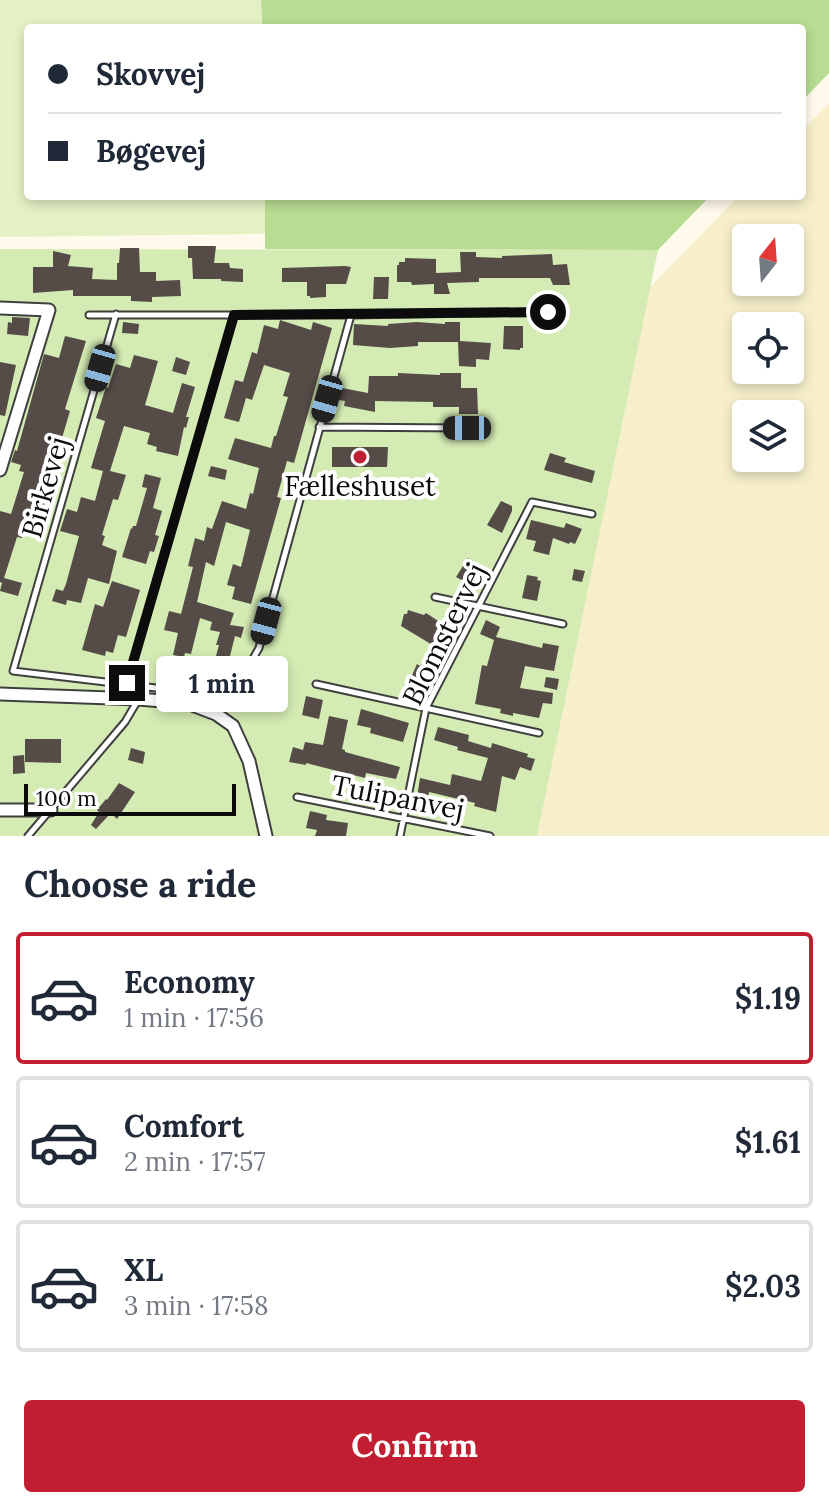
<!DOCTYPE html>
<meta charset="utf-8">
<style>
body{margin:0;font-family:Lora,serif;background:#f2f2f3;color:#1f2937;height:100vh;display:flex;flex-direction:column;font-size:30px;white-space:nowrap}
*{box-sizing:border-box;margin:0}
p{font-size:26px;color:#747a83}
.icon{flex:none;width:44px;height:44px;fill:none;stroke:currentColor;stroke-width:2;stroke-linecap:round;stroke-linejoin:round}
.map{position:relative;height:836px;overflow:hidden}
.side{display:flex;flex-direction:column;background:#fff;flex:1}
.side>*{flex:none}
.banner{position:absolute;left:24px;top:24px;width:782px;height:176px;border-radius:8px;box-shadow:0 4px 12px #0003;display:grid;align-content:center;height:176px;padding:0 24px;background:#fff}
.needle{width:52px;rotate:17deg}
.tools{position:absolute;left:732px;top:224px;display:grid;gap:16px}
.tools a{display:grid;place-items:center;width:72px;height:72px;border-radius:8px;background:#fff;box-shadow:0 4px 12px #0003;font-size:40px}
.scale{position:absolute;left:24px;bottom:20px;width:212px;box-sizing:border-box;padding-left:8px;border:4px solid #0c0c0c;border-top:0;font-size:22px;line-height:28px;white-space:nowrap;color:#0c0c0c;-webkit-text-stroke:6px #fff;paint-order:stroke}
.end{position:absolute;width:36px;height:36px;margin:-18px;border:10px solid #0c0c0c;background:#fff;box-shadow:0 0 0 4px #fff}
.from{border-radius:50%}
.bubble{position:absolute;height:56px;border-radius:8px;background:#fff;box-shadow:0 4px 12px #0003;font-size:26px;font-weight:700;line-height:56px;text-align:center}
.car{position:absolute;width:24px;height:48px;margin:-24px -12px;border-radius:10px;box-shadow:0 0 6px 2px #0007;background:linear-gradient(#222 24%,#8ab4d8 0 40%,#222 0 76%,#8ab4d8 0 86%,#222 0)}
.banner b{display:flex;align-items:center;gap:28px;height:76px;font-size:30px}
.banner b+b{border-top:2px solid #e0e1e3}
.banner i{width:20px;height:20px;background:#1f2937}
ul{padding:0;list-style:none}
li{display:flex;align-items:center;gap:24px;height:132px;margin:0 16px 12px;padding:0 8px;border:4px solid #e0e1e3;border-radius:8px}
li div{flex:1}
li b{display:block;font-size:30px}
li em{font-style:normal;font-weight:700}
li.on{border-color:#c11f31}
li>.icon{width:72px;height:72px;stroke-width:1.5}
h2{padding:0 24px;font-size:36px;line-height:96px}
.primary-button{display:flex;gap:16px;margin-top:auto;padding:16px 24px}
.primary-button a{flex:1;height:92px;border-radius:8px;background:#c11f31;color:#fff;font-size:32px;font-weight:700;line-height:92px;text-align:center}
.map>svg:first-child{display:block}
.farmland{fill:#f6efca;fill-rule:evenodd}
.green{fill:#d4ebb3}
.forest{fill:#b8dc92}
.pitch{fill:#e5f1c5}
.building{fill:#554c48}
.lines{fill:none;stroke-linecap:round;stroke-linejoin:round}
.service-casing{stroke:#3f3f3f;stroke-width:9}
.minor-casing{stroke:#3f3f3f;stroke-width:15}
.service{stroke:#fff;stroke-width:5}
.minor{stroke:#fff;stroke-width:11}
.route{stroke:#0c0c0c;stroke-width:10}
.poi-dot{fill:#c11f31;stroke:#fff;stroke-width:3}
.labels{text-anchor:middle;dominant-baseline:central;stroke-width:8;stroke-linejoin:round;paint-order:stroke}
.poi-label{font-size:28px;fill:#0c0c0c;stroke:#fff}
.street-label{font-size:28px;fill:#0c0c0c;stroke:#fff}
</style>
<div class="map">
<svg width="829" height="836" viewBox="0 0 829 836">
<rect width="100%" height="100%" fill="#fffaeb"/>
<path class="farmland" d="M 829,103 L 829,836 L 537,836 L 649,288 L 739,196 L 802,196 L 802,131 ZM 746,238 L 790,238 L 790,282 L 746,282 ZM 746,326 L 790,326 L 790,370 L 746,370 ZM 746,414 L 790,414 L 790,458 L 746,458 Z"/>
<path class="green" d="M 0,249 L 658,250 L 537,836 L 0,836 Z"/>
<path class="forest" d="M 261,0 L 829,0 L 829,73 L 802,101 L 802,28 L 262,28 Z
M 265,196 L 710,196 L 658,250 L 265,249 Z"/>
<path class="pitch" d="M 0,0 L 261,0 L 262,28 L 28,28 L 28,196 L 265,196 L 265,234 L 0,237 Z"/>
<path class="building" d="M 188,246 L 216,246 L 214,263 L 229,263 L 230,268 L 243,269 L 243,282 L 221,281 L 221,279 L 193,279 L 192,258 L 188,258 Z
M 120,248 L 139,248 L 140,272 L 156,272 L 156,281 L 180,280 L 181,296 L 152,297 L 152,302 L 131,301 L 131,296 L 73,296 L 73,290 L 33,293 L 33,267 L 53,267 L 53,251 L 71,255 L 68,266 L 93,268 L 92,279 L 117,280 L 117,263 L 119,263 Z
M 460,252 L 476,252 L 476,257 L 502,258 L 502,256 L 552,254 L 553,265 L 567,264 L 570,285 L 553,285 L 550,278 L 479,278 L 479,282 L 447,283 L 450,294 L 434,294 L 434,284 L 412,285 L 411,282 L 397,282 L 397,265 L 399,265 L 399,262 L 405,262 L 405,258 L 436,259 L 436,273 L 461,272 Z
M 345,266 L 351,267 L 346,284 L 326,284 L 326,297 L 310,298 L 310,296 L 307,296 L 307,282 L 282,282 L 282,268 Z
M 374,277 L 389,277 L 388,299 L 373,299 Z
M 12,317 L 30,318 L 28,336 L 7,334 L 8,322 L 12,323 Z
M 280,320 L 311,330 L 313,322 L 332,328 L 294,463 L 287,461 L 277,497 L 281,498 L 251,604 L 232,599 L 235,587 L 227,585 L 233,564 L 241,567 L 250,530 L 226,522 L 214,566 L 206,562 L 197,602 L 234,613 L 230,625 L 244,627 L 241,638 L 235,636 L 229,660 L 216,656 L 219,645 L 216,645 L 220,632 L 210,630 L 212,622 L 200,618 L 191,654 L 185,653 L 184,657 L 173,655 L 178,633 L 164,630 L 169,611 L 181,614 L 193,567 L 188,566 L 195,538 L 204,541 L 207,527 L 212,529 L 222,501 L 246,509 L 250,493 L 253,494 L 259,468 L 228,459 L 235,438 L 271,448 L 274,436 L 276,436 L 288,397 L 283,396 L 290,373 L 264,365 L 252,400 L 246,398 L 239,422 L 224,418 L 235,380 L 243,382 L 252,352 L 257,354 L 264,325 L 278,329 Z
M 123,322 L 139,324 L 138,334 L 122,333 Z
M 417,322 L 445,324 L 445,322 L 460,322 L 460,341 L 491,343 L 489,360 L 476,359 L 476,367 L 459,366 L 458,342 L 418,342 L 418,346 L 390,348 L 353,345 L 354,324 L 388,326 L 388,324 Z
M 504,326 L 523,326 L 523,348 L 520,348 L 520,350 L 503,349 Z
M 65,336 L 86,341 L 65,409 L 70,411 L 62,438 L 63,439 L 59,451 L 52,449 L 37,495 L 46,498 L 40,519 L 34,517 L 31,528 L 25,527 L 22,538 L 17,537 L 4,578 L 22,583 L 18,596 L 0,591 L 2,583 L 0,582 L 0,511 L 11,514 L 24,472 L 19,471 L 21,465 L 11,462 L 15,450 L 17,451 L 44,354 L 59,358 Z
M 134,355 L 158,361 L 145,405 L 173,413 L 182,383 L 195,387 L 186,417 L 189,417 L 186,428 L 184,427 L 178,456 L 156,451 L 157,447 L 147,444 L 150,433 L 124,426 L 110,471 L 126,475 L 118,500 L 113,499 L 102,535 L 105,536 L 102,545 L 117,551 L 109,584 L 88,578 L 81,603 L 67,600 L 66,605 L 52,601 L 56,589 L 63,591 L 66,584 L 79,536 L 60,531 L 67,509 L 77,512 L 81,497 L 95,501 L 103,471 L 91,468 L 105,421 L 96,418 L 106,387 L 108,388 L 116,364 L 130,368 Z
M 176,357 L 190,362 L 186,375 L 172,371 Z
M 0,362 L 16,365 L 5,416 L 0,415 Z
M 398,373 L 440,375 L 440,373 L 461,373 L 461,388 L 477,388 L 478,414 L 459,414 L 459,407 L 433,407 L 433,402 L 375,401 L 375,412 L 344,406 L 345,401 L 333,399 L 337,387 L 368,393 L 369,376 L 398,376 Z
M 332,447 L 388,447 L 387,467 L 332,467 Z
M 550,453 L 566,458 L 564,462 L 595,471 L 592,483 L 544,470 Z
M 211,466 L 227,470 L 225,480 L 208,476 Z
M 145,474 L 161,478 L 153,508 L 162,511 L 155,535 L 159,536 L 154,552 L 150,551 L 146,564 L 122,557 L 131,528 L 132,529 L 133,526 L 136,526 L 147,488 L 142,487 Z
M 501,501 L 512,506 L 512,511 L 502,533 L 487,525 Z
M 531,520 L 564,528 L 566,523 L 582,529 L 575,544 L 570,542 L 569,544 L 553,538 L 549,555 L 533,551 L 536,541 L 526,539 Z
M 468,558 L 480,565 L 469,584 L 456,577 Z
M 574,569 L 585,571 L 582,582 L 572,580 Z
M 527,575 L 538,577 L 537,580 L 541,581 L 537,601 L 522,598 Z
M 112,581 L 140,590 L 126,637 L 118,635 L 113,653 L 106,651 L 105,656 L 82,650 L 95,604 L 103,607 Z
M 408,610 L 424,615 L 426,613 L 446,626 L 439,639 L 447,644 L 429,671 L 428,671 L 420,686 L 410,680 L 417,664 L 420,666 L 434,646 L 401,626 L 404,614 L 407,614 Z
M 486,620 L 500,627 L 496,637 L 542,648 L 543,643 L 559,646 L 554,671 L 525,666 L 520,688 L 553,693 L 552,704 L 543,703 L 539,718 L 513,713 L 513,716 L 500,713 L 501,709 L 475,704 L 482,665 L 487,666 L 494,640 L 480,634 Z
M 546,677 L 559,679 L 557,690 L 544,687 Z
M 306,696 L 323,700 L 319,719 L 302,715 Z
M 361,709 L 409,723 L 403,742 L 370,733 L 371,728 L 357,725 Z
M 329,716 L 348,720 L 342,749 L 345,750 L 345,752 L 400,767 L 396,779 L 366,773 L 365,778 L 306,763 L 306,765 L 289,762 L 293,747 L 303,750 L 305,742 L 323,745 Z
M 438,727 L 469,735 L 468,741 L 491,748 L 492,743 L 528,754 L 527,757 L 535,759 L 531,771 L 520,767 L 515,780 L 502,776 L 496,812 L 474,806 L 475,803 L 429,792 L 428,799 L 417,797 L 420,778 L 450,785 L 452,774 L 481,781 L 488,758 L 457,750 L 458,747 L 434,740 Z
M 25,739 L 61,739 L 61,763 L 25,762 Z
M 131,748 L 145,752 L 143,764 L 128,760 Z
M 24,755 L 25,773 L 13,774 L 13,756 Z
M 119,783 L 135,792 L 117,819 L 111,813 L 96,829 L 91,825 L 99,812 L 97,810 L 106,799 L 107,800 Z
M 310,811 L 327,815 L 326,820 L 348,823 L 346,836 L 315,836 L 317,830 L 306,828 Z"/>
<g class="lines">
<defs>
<path id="service" d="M 116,314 L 13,671 L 223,696
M 89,315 L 351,315 L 548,312
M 319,427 L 467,428
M 435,597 L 563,624
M 127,683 L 234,315
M 316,684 L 539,733
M 223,696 L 236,689 L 259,648 L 351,315
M 216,713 L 223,696
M 297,797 L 490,836
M 28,836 L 125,722 L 138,700
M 400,836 L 426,708 L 532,502 L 592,514"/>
<path id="minor" d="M 0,308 L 49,310 L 0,470
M 0,694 L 138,699 L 187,703 L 216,714 L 233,726 L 249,761 L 266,836
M 0,810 L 51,810"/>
</defs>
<use href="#service" class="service-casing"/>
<use href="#minor" class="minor-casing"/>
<use href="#service" class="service"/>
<use href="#minor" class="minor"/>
</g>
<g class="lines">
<path class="route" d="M 127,683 L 234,315 L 548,312"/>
</g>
<circle class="poi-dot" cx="360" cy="457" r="8"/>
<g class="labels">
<g class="poi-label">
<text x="360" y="486">Fælleshuset</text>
</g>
<g class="street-label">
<text transform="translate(45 487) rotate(-74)">Birkevej</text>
<text transform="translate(444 634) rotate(-64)">Blomstervej</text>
<text transform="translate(398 797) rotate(11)">Tulipanvej</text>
</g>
</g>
</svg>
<div class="tools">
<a><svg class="needle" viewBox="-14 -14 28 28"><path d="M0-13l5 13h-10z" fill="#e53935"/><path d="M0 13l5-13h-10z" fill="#747a83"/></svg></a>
<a><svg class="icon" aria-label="locate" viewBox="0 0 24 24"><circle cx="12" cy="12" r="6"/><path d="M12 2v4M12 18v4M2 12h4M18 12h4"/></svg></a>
<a><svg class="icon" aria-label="layers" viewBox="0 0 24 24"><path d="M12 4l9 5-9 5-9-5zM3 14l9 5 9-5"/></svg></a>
</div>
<div class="scale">100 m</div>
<i class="end from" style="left:548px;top:312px"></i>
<i class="end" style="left:127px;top:683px"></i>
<div class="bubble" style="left:156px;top:656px;width:132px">1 min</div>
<i class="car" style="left:100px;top:368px;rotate:196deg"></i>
<i class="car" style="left:327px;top:399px;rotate:196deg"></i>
<i class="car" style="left:467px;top:428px;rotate:270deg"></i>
<i class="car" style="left:266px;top:621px;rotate:195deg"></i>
<div class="banner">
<b><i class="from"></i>Skovvej</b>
<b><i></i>Bøgevej</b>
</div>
</div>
<section class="side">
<h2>Choose a ride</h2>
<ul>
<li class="on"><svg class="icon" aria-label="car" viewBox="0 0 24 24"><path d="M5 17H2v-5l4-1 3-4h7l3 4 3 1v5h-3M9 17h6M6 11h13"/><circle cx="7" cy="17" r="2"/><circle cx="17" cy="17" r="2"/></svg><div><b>Economy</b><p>1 min · 17:56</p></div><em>$1.19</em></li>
<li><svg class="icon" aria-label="car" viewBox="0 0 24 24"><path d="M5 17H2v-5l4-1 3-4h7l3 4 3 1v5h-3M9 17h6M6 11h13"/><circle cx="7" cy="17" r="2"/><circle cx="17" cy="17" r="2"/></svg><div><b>Comfort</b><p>2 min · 17:57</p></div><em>$1.61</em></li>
<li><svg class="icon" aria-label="car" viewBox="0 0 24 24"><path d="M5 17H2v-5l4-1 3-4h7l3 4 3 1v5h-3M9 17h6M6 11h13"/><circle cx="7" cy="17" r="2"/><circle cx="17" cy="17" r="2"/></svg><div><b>XL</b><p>3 min · 17:58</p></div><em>$2.03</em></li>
</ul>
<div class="primary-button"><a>Confirm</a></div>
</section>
